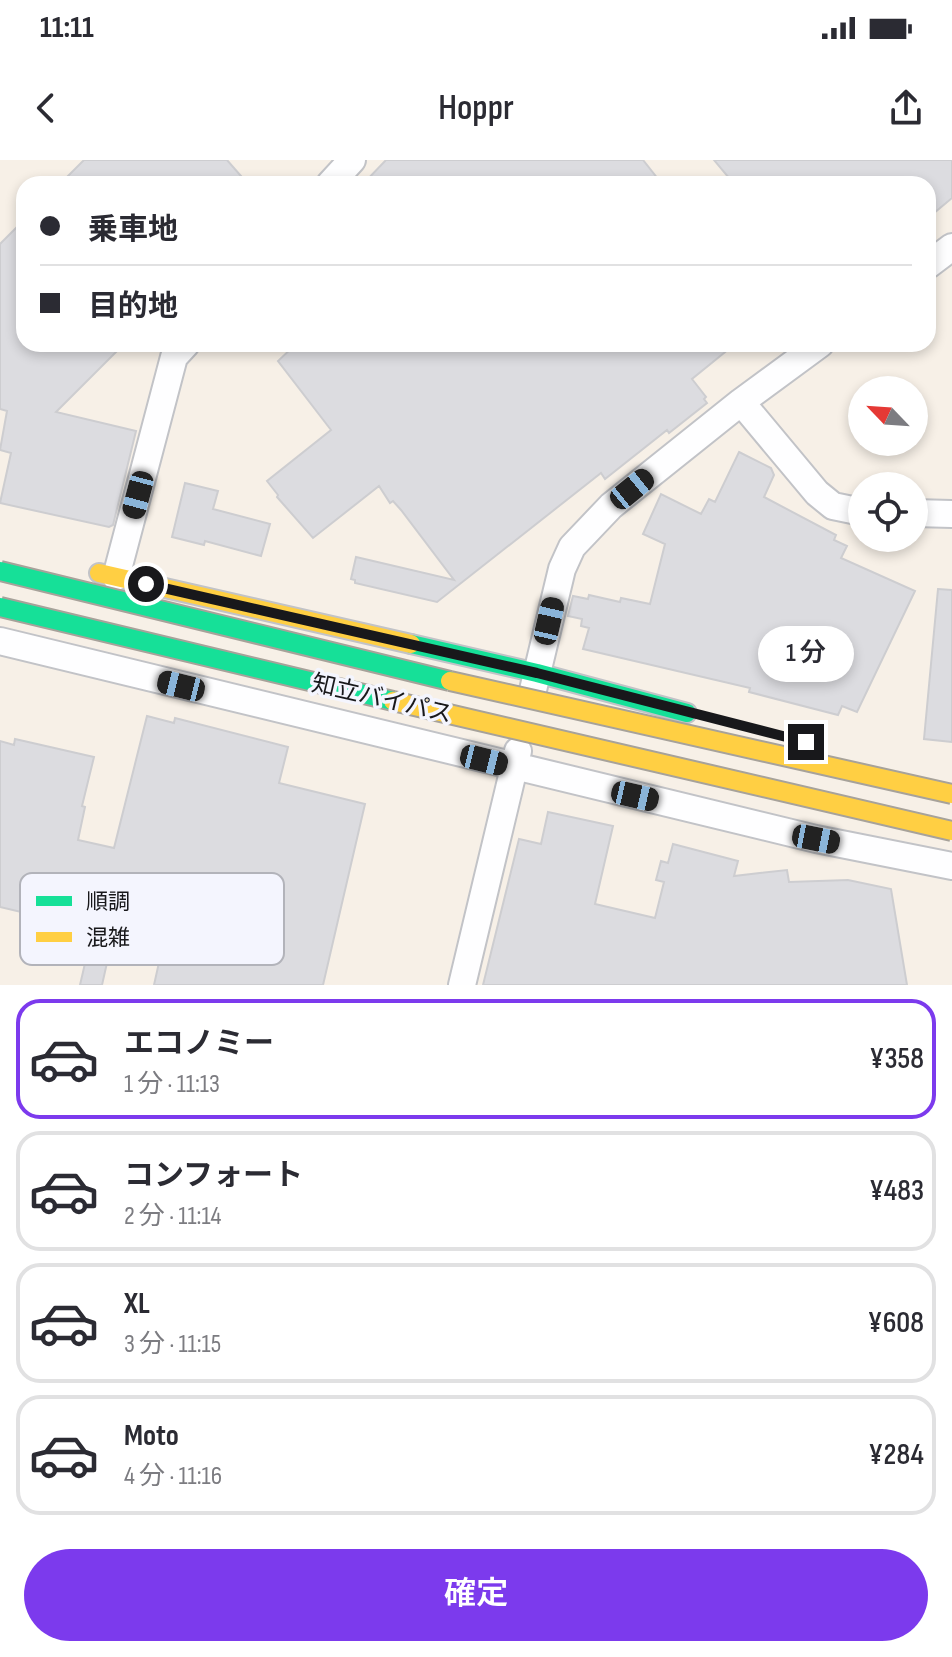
<!DOCTYPE html>
<html lang="ja">
<meta charset="utf-8">
<style>
body{margin:0;font-family:"Sofia Sans Condensed","Noto Sans JP",sans-serif;background:#f7f7f7;color:#2b2b33;height:100vh;display:flex;flex-direction:column;font-size:30px;white-space:nowrap}
*{box-sizing:border-box;margin:0}
p{font-size:26px;color:#7c7c81}
.icon{flex:none;width:44px;height:44px;fill:none;stroke:currentColor;stroke-width:2;stroke-linecap:round;stroke-linejoin:round}
.map{position:relative;height:825px;overflow:hidden}
.panel{display:flex;flex-direction:column;background:#fff;flex:1}
.panel>*{flex:none}
.hud{position:absolute;left:16px;top:16px;width:920px;height:176px;border-radius:24px;box-shadow:0 4px 12px #0003;display:grid;align-content:center;height:176px;padding:0 24px;background:#fff}
.needle{width:52px;rotate:295deg}
.controls{position:absolute;left:848px;top:216px;display:grid;gap:16px}
.controls a{display:grid;place-items:center;width:80px;height:80px;border-radius:50%;background:#fff;box-shadow:0 4px 12px #0003;font-size:40px}
.end{position:absolute;width:36px;height:36px;margin:-18px;border:10px solid #18181b;background:#fff;box-shadow:0 0 0 4px #fff}
.from{border-radius:50%}
.bubble{position:absolute;height:56px;border-radius:28px;background:#fff;box-shadow:0 4px 12px #0003;font-size:26px;font-weight:600;line-height:56px;text-align:center}
.car{position:absolute;width:24px;height:48px;margin:-24px -12px;border-radius:10px;box-shadow:0 0 6px 2px #0007;background:linear-gradient(#222 24%,#8ab4d8 0 40%,#222 0 76%,#8ab4d8 0 86%,#222 0)}
.hud b{display:flex;align-items:center;gap:28px;height:76px;font-size:30px}
.hud b+b{border-top:2px solid #e1e1e2}
.hud i{width:20px;height:20px;background:#2b2b33}
ul{padding:14px 0 0;list-style:none}
li{display:flex;align-items:center;gap:24px;height:120px;margin:0 16px 12px;padding:0 8px;border:4px solid #e1e1e2;border-radius:24px}
li div{flex:1}
li b{display:block;font-size:30px}
li em{font-style:normal;font-weight:600}
li.active{border-color:#7c3aed}
li>.icon{width:72px;height:72px;stroke-width:1.5}
.primary-button{display:flex;gap:16px;margin-top:auto;padding:16px 24px}
.primary-button a{flex:1;height:92px;border-radius:48px;background:#7c3aed;color:#fff;font-size:32px;font-weight:600;line-height:92px;text-align:center}
.status{display:flex;justify-content:space-between;align-items:center;height:56px;padding:0 40px;background:#fff;direction:ltr}
.status svg{height:22px;fill:currentColor}
header{display:flex;justify-content:space-between;align-items:center;height:104px;padding:0 24px;background:#fff;font-size:36px;font-weight:600}
.map>svg:first-child{display:block}
.industrial{fill:#f7f0e7;fill-rule:evenodd}
.building{fill:#dcdce0;stroke:#cdcdd0;stroke-width:2}
.lines{fill:none;stroke-linecap:round;stroke-linejoin:round}
.street-casing{stroke:#c2c3c7;stroke-width:30}
.fast-casing{stroke:#c2c3c7;stroke-width:22}
.slow-casing{stroke:#c2c3c7;stroke-width:22}
.street{stroke:#fefeff;stroke-width:26}
.fast{stroke:#16e098;stroke-width:18}
.slow{stroke:#ffcf43;stroke-width:18}
.fast-bridge-casing{stroke:#a7a29a;stroke-width:22;stroke-linecap:butt}
.slow-bridge-casing{stroke:#a7a29a;stroke-width:22;stroke-linecap:butt}
.fast-bridge{stroke:#16e098;stroke-width:18}
.slow-bridge{stroke:#ffcf43;stroke-width:18}
.route{stroke:#18181b;stroke-width:10}
.labels{text-anchor:middle;dominant-baseline:central;stroke-width:7;stroke-linejoin:round;paint-order:stroke}
.street-label{font-size:24px;fill:#18181b;stroke:#f4f5fe}
.key{fill:#f4f5fe;stroke:#b2b3ba;stroke-width:2}
.key-label{font-size:22px;fill:#18181b}
</style>
<div class="status"><b>11:11</b><svg viewBox="0 0 49 12"><path d="M0 12V9h3v3zM5 12V6h3v6zM10 12V3h3v9zM15 12V0h3v12zM26 1h20v11H26zM47 4h2v5h-2z"/></svg></div>
<header><svg class="icon" aria-label="back" viewBox="0 0 24 24"><path d="M15 5l-7 7 7 7"/></svg>Hoppr<svg class="icon" aria-label="share" viewBox="0 0 24 24"><path d="M12 15V3M7 8l5-5 5 5M5 13v7h14v-7"/></svg></header>
<div class="map">
<svg width="952" height="825" viewBox="0 0 952 825">
<rect width="100%" height="100%" fill="#f6f7fc"/>
<path class="industrial" d="M 0,0 L 952,0 L 952,825 L 0,825 ZM 24,24 L 928,24 L 928,184 L 24,184 ZM 862,230 L 914,230 L 914,282 L 862,282 ZM 862,326 L 914,326 L 914,378 L 862,378 Z"/>
<path class="building" d="M 84,0 L 227,0 L 248,24 L 60,24 Z
M 386,0 L 643,0 L 662,24 L 363,24 Z
M 714,0 L 952,0 L 952,38 L 928,58 L 928,24 L 734,24 Z
M 24,60 L 24,184 L 124,184 L 56,252 L 136,271 L 113,365 L 109,367 L 0,343 L 11,293 L 0,290 L 7,251 L 0,249 L 0,84 Z
M 296,184 L 735,184 L 692,219 L 706,237 L 704,239 L 707,243 L 669,273 L 667,270 L 605,319 L 601,313 L 437,442 L 355,423 L 355,420 L 351,419 L 356,397 L 454,420 L 401,350 L 393,341 L 390,343 L 379,326 L 313,378 L 277,337 L 278,335 L 267,321 L 331,270 L 278,201 Z
M 739,292 L 771,308 L 774,315 L 764,337 L 836,375 L 834,380 L 847,386 L 841,398 L 915,431 L 857,552 L 842,546 L 838,555 L 749,532 L 750,528 L 583,489 L 589,468 L 581,466 L 582,459 L 568,456 L 573,436 L 588,439 L 589,435 L 620,442 L 621,438 L 650,444 L 665,384 L 643,374 L 661,334 L 701,354 L 709,339 L 715,342 Z
M 185,323 L 218,331 L 213,349 L 270,364 L 261,396 L 205,381 L 204,385 L 172,377 Z
M 938,429 L 952,430 L 952,582 L 924,579 Z
M 147,556 L 174,563 L 175,558 L 288,587 L 279,623 L 365,644 L 323,825 L 154,825 L 160,798 L 111,785 L 102,825 L 80,825 L 93,769 L 0,747 L 0,581 L 14,585 L 15,579 L 94,597 L 82,646 L 85,647 L 78,680 L 114,688 Z
M 548,652 L 613,666 L 595,744 L 655,758 L 664,722 L 656,720 L 661,701 L 668,703 L 673,684 L 738,701 L 734,716 L 787,710 L 789,722 L 848,720 L 891,729 L 907,825 L 483,825 L 519,679 L 541,684 Z"/>
<g class="lines">
<defs>
<path id="street" d="M 330,24 L 352,0
M 928,105 L 952,87
M 741,242 L 817,333 L 833,346 L 862,352
M 914,353 L 952,354
M 116,417 L 174,197 L 186,184
M 0,481 L 816,679 L 952,706
M 533,530 L 562,409 L 572,387 L 611,346 L 741,242 L 820,184
M 462,825 L 518,591"/>
<path id="fast" d="M 411,484 L 537,513 L 687,553"/>
<path id="slow" d="M 99,413 L 411,484"/>
</defs>
<use href="#street" class="street-casing"/>
<use href="#fast" class="fast-casing"/>
<use href="#slow" class="slow-casing"/>
<use href="#street" class="street"/>
<use href="#fast" class="fast"/>
<use href="#slow" class="slow"/>
<defs>
<path id="fast-bridge" d="M 0,411 L 450,521
M 0,447 L 393,541"/>
<path id="slow-bridge" d="M 450,521 L 952,634
M 393,541 L 952,671"/>
</defs>
<use href="#fast-bridge" class="fast-bridge-casing"/>
<use href="#slow-bridge" class="slow-bridge-casing"/>
<use href="#fast-bridge" class="fast-bridge"/>
<use href="#slow-bridge" class="slow-bridge"/>
</g>
<g class="lines">
<path class="route" d="M 146,424 L 537,513 L 806,582"/>
</g>
<g class="labels">
<g class="street-label">
<text transform="translate(382 539) rotate(13)">知立バイパス</text>
</g>
</g>
<rect x="20" y="713" width="264" height="92" rx="12" class="key"/>
<rect x="36" y="736" width="36" height="10" fill="#16e098"/>
<rect x="36" y="772" width="36" height="10" fill="#ffcf43"/>
<g class="key-label">
<text x="86" y="749">順調</text>
<text x="86" y="785">混雑</text>
</g>
</svg>
<div class="controls">
<a><svg class="needle" viewBox="-14 -14 28 28"><path d="M0-13l5 13h-10z" fill="#e53935"/><path d="M0 13l5-13h-10z" fill="#7c7c81"/></svg></a>
<a><svg class="icon" aria-label="locate" viewBox="0 0 24 24"><circle cx="12" cy="12" r="6"/><path d="M12 2v4M12 18v4M2 12h4M18 12h4"/></svg></a>
</div>
<i class="end from" style="left:146px;top:424px"></i>
<i class="end" style="left:806px;top:582px"></i>
<div class="bubble" style="left:758px;top:466px;width:96px">1 分</div>
<i class="car" style="left:632px;top:329px;rotate:51deg"></i>
<i class="car" style="left:138px;top:335px;rotate:195deg"></i>
<i class="car" style="left:549px;top:461px;rotate:13deg"></i>
<i class="car" style="left:181px;top:526px;rotate:284deg"></i>
<i class="car" style="left:484px;top:600px;rotate:104deg"></i>
<i class="car" style="left:635px;top:636px;rotate:103deg"></i>
<i class="car" style="left:816px;top:679px;rotate:101deg"></i>
<div class="hud">
<b><i class="from"></i>乗車地</b>
<b><i></i>目的地</b>
</div>
</div>
<section class="panel">
<ul>
<li class="active"><svg class="icon" aria-label="car" viewBox="0 0 24 24"><path d="M5 17H2v-5l4-1 3-4h7l3 4 3 1v5h-3M9 17h6M6 11h13"/><circle cx="7" cy="17" r="2"/><circle cx="17" cy="17" r="2"/></svg><div><b>エコノミー</b><p>1 分 · 11:13</p></div><em>¥358</em></li>
<li><svg class="icon" aria-label="car" viewBox="0 0 24 24"><path d="M5 17H2v-5l4-1 3-4h7l3 4 3 1v5h-3M9 17h6M6 11h13"/><circle cx="7" cy="17" r="2"/><circle cx="17" cy="17" r="2"/></svg><div><b>コンフォート</b><p>2 分 · 11:14</p></div><em>¥483</em></li>
<li><svg class="icon" aria-label="car" viewBox="0 0 24 24"><path d="M5 17H2v-5l4-1 3-4h7l3 4 3 1v5h-3M9 17h6M6 11h13"/><circle cx="7" cy="17" r="2"/><circle cx="17" cy="17" r="2"/></svg><div><b>XL</b><p>3 分 · 11:15</p></div><em>¥608</em></li>
<li><svg class="icon" aria-label="car" viewBox="0 0 24 24"><path d="M5 17H2v-5l4-1 3-4h7l3 4 3 1v5h-3M9 17h6M6 11h13"/><circle cx="7" cy="17" r="2"/><circle cx="17" cy="17" r="2"/></svg><div><b>Moto</b><p>4 分 · 11:16</p></div><em>¥284</em></li>
</ul>
<div class="primary-button"><a>確定</a></div>
</section>
